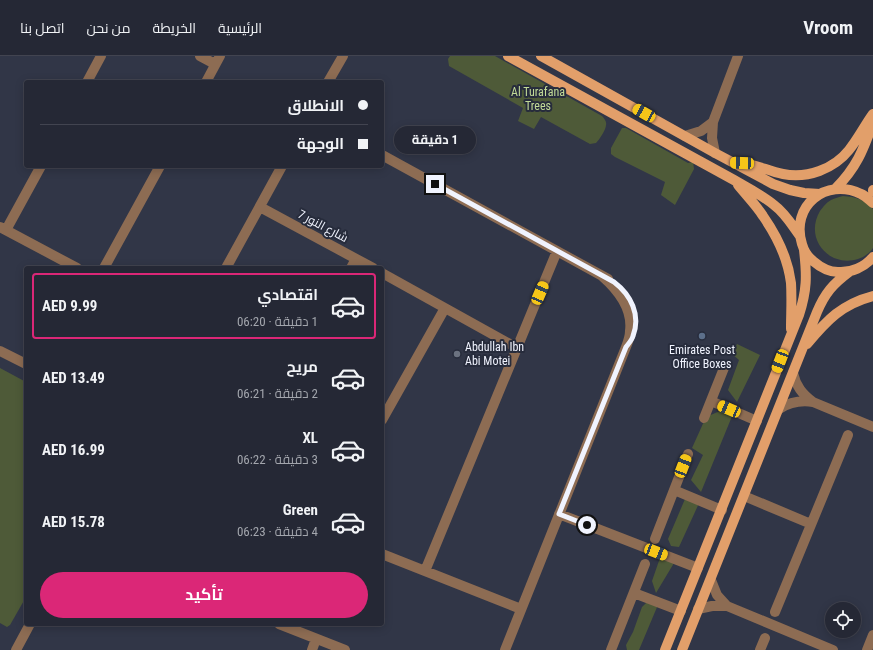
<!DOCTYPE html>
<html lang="ar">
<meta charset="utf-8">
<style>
body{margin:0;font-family:"Roboto Condensed",Cairo,sans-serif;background:#313441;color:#f1f3f6;direction:rtl;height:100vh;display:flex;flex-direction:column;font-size:15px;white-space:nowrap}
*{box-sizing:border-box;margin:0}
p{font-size:13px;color:#a3a6ad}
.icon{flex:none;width:22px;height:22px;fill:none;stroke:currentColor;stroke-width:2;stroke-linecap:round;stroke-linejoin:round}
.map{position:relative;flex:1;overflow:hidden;direction:ltr}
.drawer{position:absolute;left:24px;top:210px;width:360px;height:360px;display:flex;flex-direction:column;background:#252835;border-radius:4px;box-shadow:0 2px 10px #0003,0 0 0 1px #424450;direction:rtl}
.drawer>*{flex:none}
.top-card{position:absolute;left:24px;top:24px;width:360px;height:88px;border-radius:4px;box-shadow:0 2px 10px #0003,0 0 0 1px #424450;direction:rtl;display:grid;align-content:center;height:88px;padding:0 16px;background:#252835}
.buttons{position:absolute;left:825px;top:546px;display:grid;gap:8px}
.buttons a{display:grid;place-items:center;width:36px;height:36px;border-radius:50%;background:#252835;box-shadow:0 2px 10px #0003,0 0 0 1px #424450;font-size:20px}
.end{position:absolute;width:18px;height:18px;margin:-9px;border:5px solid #f0f3fe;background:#111;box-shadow:0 0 0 2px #111}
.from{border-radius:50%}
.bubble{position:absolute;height:28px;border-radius:14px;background:#252835;box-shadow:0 2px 10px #0003,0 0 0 1px #424450;font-size:13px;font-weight:700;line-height:28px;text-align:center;direction:rtl}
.car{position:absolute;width:12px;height:24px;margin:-12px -6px;border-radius:5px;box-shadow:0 0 3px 1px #0007;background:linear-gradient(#f5c518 24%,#345 0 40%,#f5c518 0 76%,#345 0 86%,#f5c518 0)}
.top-card b{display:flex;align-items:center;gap:14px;height:38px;font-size:15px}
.top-card b+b{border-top:1px solid #424450}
.top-card i{width:10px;height:10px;background:#f1f3f6}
ul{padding:7px 0 0;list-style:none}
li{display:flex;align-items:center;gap:12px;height:66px;margin:0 8px 6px;padding:0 8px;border:2px solid transparent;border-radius:4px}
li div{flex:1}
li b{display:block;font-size:15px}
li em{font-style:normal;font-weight:700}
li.active{border-color:#db2777}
li>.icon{width:36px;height:36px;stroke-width:1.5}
.button{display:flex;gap:8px;margin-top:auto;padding:8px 16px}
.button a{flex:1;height:46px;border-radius:24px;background:#db2777;color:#fff;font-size:16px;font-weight:700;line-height:46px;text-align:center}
header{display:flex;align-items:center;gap:24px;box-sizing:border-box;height:56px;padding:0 20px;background:#252835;border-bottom:1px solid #424450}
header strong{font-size:19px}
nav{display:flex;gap:22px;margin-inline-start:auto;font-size:14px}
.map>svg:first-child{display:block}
.green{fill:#4e5a38}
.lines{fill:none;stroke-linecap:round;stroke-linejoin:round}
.minor{stroke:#8d6c53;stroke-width:10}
.major{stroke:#e29f6a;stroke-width:10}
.route{stroke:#f0f3fe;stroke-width:5}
.service-dot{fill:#5c6f8a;stroke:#272c3c;stroke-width:1.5}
.worship-dot{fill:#6b7280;stroke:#272c3c;stroke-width:1.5}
.labels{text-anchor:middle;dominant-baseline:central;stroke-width:4;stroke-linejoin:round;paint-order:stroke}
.park-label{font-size:12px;fill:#c2db97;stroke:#272c3c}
.street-label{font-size:12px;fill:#f0f3fe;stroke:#272c3c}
.poi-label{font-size:12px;fill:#f0f3fe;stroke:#272c3c;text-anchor:start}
</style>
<header>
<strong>Vroom</strong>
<nav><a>الرئيسية</a><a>الخريطة</a><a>من نحن</a><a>اتصل بنا</a></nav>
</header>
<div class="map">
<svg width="873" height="594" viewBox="0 0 873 594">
<rect width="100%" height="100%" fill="#313647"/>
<path class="green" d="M 450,0 L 495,0 L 602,60 C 604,62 607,66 606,69 C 606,74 599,84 596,87 L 590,88 L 541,61 L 534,73 L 518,65 L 523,52 L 449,10 L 448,3 Z
M 622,72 L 626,72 L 688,107 L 693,106 L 694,113 L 675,149 L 661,139 L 665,126 L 615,101 L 611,98 L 611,92 Z
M 843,140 C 857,141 863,143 873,153 L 873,192 C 870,197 864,201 858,203 C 828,212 804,182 820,155 C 823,151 827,146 831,144 C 835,142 839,141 843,140 Z
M 737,288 L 760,299 L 737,346 L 728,334 L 739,304 L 732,298 Z
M 0,312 L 26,326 L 26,541 L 10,569 L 7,571 L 0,567 Z
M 735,353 L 701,436 L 691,424 L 703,399 L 692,392 L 706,361 L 720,355 Z
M 685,443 L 700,445 L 679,491 L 671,490 L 668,483 Z
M 661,499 L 677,502 L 656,537 L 652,525 Z
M 649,544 L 660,544 L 639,594 L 627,594 L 626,589 L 633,576 L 642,551 Z"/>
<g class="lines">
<path class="minor" d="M 200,0 L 215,8
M 87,26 L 101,0
M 206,26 L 220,0
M 328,26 L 343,0
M 685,80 L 701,75 L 713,66
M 715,97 L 712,82 L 713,66 L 738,0
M 382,99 L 608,223
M 260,151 L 373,212
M 0,171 L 77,212
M 6,174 L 41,110
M 104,212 L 160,110
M 226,212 L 282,110
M 351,212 L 356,203
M 382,217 L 517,292
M 0,295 L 26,308
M 793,317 C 796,330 802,338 813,346 L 873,371
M 711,345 L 757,365
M 779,353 C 790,346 800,344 813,346
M 704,362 L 724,312
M 382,364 L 445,252
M 674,434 L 722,454
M 744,440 L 811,468
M 559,458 L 698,512
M 655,483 L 688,398
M 382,498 L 521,553
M 425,515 L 557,195
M 711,524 L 717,539 L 727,550
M 634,537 L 681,555
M 698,553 L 712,550 L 727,550 L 833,594
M 775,556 L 848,379
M 279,568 L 345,594
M 16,594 L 30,568
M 312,594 L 316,583
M 505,594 L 626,291 C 628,286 630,280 630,275 C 633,252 618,234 602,220
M 611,594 L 645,508
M 760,594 L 765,582
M 867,594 L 873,579"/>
<path class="major" d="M 508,0 L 734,124 C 748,132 762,139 774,149 C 785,157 792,169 800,180
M 541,0 L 715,97 L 773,128 L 790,134 L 804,137 L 820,138
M 738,107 C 754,107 767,115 783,118 C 807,123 834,113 849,94 C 858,83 865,69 873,58
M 738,129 C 746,139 756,149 763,160 C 777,180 788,203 791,227 C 792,243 791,258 791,273
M 836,132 C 857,111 863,94 873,67
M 873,134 L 873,135
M 873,147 C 869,144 866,140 861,138 C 826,121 790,150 802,188 C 804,195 808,201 813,205 C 820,211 829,216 838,216 C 851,217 865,211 873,201
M 807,288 C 827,264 842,248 873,240
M 665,594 L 799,259 C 807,234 807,220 804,194
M 682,594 L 817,256 C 825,237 833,228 849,216"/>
</g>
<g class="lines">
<path class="route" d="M 435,128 L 614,226 C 631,239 641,259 633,280 C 632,284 629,287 626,291 L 559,458 L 587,469"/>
</g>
<circle class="service-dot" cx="702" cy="280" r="4"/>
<circle class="worship-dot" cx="457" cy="298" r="4"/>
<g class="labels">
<g class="park-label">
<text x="538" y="36">Al Turafana<tspan x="538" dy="14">Trees</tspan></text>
</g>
<g class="street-label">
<text transform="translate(323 170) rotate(28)">شارع النور 7</text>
</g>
<g class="poi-label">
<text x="465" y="291">Abdullah Ibn<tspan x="465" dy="14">Abi Motei</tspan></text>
<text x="702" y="294" text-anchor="middle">Emirates Post<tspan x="702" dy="14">Office Boxes</tspan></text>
</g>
</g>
</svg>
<div class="buttons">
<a><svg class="icon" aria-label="locate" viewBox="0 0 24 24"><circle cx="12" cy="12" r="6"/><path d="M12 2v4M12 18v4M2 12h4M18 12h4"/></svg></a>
</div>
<i class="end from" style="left:587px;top:469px"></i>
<i class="end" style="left:435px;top:128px"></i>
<div class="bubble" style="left:394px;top:70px;width:82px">1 دقيقة</div>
<i class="car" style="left:644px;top:57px;rotate:299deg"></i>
<i class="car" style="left:742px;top:107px;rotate:272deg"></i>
<i class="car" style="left:540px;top:237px;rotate:23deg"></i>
<i class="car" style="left:780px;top:305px;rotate:201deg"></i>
<i class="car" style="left:729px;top:353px;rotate:293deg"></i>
<i class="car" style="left:683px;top:410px;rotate:21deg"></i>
<i class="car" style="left:656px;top:496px;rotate:111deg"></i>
<div class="top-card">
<b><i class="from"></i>الانطلاق</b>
<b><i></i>الوجهة</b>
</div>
<section class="drawer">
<ul>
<li class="active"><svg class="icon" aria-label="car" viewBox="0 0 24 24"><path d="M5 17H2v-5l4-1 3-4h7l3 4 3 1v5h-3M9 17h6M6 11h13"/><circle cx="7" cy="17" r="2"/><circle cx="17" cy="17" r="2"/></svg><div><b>اقتصادي</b><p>1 دقيقة · 06:20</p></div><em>AED 9.99</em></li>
<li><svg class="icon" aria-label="car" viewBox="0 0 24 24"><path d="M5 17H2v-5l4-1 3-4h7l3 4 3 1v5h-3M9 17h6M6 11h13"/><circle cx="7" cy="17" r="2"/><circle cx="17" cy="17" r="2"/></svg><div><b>مريح</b><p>2 دقيقة · 06:21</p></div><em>AED 13.49</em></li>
<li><svg class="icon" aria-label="car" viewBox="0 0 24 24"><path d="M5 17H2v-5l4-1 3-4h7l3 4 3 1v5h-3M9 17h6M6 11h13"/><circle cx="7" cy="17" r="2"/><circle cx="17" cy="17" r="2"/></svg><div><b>XL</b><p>3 دقيقة · 06:22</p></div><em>AED 16.99</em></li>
<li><svg class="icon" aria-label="car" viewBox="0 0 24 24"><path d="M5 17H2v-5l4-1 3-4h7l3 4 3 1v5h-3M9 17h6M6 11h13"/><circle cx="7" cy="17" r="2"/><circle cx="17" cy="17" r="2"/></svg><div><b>Green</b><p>4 دقيقة · 06:23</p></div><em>AED 15.78</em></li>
</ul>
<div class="button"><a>تأكيد</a></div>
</section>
</div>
